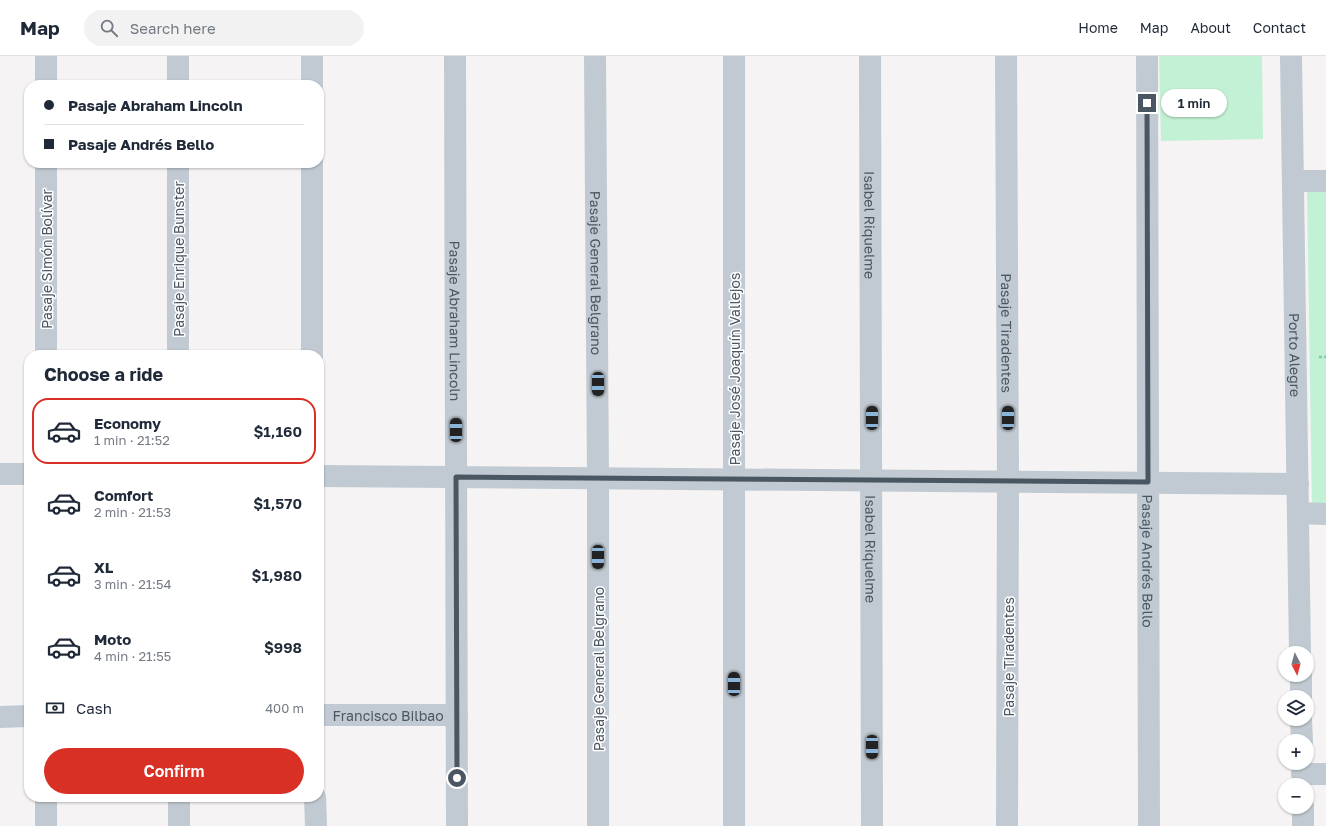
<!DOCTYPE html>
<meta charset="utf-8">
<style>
body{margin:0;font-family:"Golos Text",sans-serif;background:#f2f2f3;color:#1f2937;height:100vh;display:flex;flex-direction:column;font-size:15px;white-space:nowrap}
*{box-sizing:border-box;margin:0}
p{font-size:13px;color:#747a83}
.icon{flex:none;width:22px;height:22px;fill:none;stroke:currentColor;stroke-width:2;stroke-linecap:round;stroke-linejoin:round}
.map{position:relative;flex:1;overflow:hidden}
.panel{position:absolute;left:24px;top:294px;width:300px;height:452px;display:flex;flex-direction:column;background:#fff;border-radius:16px;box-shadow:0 1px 3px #0004}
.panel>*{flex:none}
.banner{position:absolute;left:24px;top:24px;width:300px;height:88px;border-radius:16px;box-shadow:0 1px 3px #0004;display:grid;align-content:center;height:88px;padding:0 20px;background:#fff}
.needle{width:26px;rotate:174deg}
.buttons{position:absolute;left:1278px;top:590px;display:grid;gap:8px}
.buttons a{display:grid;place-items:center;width:36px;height:36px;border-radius:50%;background:#fff;box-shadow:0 1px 3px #0004;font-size:20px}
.end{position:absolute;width:18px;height:18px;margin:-9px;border:5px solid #4a5661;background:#fff;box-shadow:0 0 0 2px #fff}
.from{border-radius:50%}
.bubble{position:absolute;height:28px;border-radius:14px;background:#fff;box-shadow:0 1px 3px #0004;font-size:13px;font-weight:600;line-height:28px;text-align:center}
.car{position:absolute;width:12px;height:24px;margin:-12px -6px;border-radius:5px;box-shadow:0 0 3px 1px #0007;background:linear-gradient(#222 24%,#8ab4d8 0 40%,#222 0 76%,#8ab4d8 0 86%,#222 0)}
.banner b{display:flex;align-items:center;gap:14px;height:38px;font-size:15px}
.banner b+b{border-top:1px solid #e0e1e3}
.banner i{width:10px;height:10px;background:#1f2937}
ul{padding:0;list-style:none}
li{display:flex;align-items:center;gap:12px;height:66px;margin:0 8px 6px;padding:0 12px;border:2px solid transparent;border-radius:16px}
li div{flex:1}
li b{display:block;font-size:15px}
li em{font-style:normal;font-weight:600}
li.current{border-color:#d93025}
li>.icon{width:36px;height:36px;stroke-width:1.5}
h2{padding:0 20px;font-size:18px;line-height:48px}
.pay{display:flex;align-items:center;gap:10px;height:44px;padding:0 20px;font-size:15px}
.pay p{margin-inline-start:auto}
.cta{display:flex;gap:8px;margin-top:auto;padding:8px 20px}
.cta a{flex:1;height:46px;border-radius:24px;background:#d93025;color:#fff;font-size:16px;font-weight:600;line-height:46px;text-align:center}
header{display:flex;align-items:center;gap:24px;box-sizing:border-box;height:56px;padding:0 20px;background:#fff;border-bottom:1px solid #e0e1e3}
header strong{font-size:19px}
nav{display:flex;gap:22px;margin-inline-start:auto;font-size:14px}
.search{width:280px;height:36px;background:#f2f2f3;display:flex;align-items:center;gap:10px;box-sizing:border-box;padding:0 14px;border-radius:22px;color:#747a83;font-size:15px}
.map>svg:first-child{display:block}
.green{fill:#c3f1d5}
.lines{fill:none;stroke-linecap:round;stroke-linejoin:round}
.path{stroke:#7ad0a6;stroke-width:2.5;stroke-dasharray:3 2;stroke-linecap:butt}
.minor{stroke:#c1cad2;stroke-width:22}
.route{stroke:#4a5661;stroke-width:5}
.labels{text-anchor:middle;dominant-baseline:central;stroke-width:3;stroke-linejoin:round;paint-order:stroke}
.street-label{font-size:14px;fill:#4a5661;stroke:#fff}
</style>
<header>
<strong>Map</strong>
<div class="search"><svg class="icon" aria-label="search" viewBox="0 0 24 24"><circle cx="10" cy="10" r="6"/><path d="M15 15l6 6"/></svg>Search here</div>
<nav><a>Home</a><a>Map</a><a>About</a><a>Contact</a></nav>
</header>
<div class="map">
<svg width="1326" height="770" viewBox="0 0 1326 770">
<rect width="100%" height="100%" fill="#f5f3f3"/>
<path class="green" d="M 1159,0 L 1262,0 L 1263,83 L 1161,85 Z
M 1307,136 L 1326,136 L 1326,450 L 1312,450 Z"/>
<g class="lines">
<path class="path" d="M 1319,301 L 1326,301"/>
<g class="minor">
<path d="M 178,0 L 178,29"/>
<path d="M 312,0 L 312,29"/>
<path id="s1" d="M 455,0 L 457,770"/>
<path id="s2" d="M 595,0 L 598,422 L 598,770"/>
<path id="s3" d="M 870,0 L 872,770"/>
<path id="s4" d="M 1006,0 L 1008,426 L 1007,770"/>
<path id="s5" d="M 1147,0 L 1149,770"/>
<path id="s6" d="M 1291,0 L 1300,597"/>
<path d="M 46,29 L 46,0"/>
<path d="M 178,107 L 178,299"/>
<path d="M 312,107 L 312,299"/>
<path d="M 1293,125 L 1326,125"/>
<path d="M 46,299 L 46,107"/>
<path d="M 0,418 L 29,418"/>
<path d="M 319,420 L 1298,428"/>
<path d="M 1298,457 L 1326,458"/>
<path d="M 1301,619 L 1301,641"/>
<path id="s7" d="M 319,659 L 457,659"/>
<path d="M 0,661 L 29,660"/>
<path d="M 1301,663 L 1302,685"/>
<path d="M 1302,718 L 1326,718"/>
<path d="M 179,741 L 179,770"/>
<path d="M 315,741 L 316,770"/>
<path d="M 1303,751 L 1303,770"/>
<path d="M 46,770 L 46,741"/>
<path d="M 734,770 L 734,0"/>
</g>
</g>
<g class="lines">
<path class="route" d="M 457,722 L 456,421 L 1148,426 L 1147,47"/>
</g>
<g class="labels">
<g class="street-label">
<text stroke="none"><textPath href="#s3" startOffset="169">Isabel Riquelme</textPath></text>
<text transform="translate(46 203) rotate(-90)">Pasaje Simón Bolívar</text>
<text transform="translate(178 203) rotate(-90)">Pasaje Enrique Bunster</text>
<text stroke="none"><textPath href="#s2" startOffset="217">Pasaje General Belgrano</textPath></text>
<text stroke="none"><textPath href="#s1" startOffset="265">Pasaje Abraham Lincoln</textPath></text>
<text stroke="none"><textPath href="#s4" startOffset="277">Pasaje Tiradentes</textPath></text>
<text stroke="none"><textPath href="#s6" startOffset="299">Porto Alegre</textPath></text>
<text transform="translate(734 313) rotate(-90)">Pasaje José Joaquín Vallejos</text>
<text stroke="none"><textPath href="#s3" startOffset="493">Isabel Riquelme</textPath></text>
<text stroke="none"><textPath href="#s5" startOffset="505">Pasaje Andrés Bello</textPath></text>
<text transform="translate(1008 601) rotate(-90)">Pasaje Tiradentes</text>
<text transform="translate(598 613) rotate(-90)">Pasaje General Belgrano</text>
<text stroke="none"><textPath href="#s7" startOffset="69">Francisco Bilbao</textPath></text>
</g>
</g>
</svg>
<div class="buttons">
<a><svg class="needle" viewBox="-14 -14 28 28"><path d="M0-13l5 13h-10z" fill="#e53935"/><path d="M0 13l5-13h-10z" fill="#747a83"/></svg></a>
<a><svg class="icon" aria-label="layers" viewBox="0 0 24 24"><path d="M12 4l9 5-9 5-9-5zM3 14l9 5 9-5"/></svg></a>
<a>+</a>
<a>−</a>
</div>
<i class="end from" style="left:457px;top:722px"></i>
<i class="end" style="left:1147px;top:47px"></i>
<div class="bubble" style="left:1161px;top:33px;width:66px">1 min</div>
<i class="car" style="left:598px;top:328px;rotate:180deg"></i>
<i class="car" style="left:872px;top:362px;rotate:0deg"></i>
<i class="car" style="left:1008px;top:362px;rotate:0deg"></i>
<i class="car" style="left:456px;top:374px;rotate:0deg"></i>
<i class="car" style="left:598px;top:501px;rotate:180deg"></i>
<i class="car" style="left:734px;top:628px;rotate:0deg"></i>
<i class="car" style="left:872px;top:691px;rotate:180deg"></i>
<div class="banner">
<b><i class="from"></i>Pasaje Abraham Lincoln</b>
<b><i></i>Pasaje Andrés Bello</b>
</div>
<section class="panel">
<h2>Choose a ride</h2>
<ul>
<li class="current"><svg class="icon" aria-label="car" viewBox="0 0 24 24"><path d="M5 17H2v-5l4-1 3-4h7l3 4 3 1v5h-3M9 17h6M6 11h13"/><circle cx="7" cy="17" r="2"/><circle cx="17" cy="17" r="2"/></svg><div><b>Economy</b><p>1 min · 21:52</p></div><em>$1,160</em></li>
<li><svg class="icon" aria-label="car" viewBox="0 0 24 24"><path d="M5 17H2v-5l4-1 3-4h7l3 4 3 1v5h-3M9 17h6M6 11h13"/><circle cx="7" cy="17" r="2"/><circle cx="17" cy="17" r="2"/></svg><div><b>Comfort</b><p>2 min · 21:53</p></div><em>$1,570</em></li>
<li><svg class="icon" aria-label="car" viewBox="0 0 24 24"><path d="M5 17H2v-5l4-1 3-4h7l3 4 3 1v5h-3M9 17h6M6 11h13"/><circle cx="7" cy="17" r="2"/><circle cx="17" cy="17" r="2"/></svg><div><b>XL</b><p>3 min · 21:54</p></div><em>$1,980</em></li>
<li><svg class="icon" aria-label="car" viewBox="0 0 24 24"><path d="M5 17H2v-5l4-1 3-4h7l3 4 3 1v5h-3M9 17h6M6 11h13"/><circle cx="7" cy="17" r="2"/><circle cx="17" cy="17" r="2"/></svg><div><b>Moto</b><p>4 min · 21:55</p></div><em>$998</em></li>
</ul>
<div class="pay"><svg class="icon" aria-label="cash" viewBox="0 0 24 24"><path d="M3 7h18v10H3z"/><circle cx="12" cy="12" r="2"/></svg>Cash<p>400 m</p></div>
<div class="cta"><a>Confirm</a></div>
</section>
</div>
